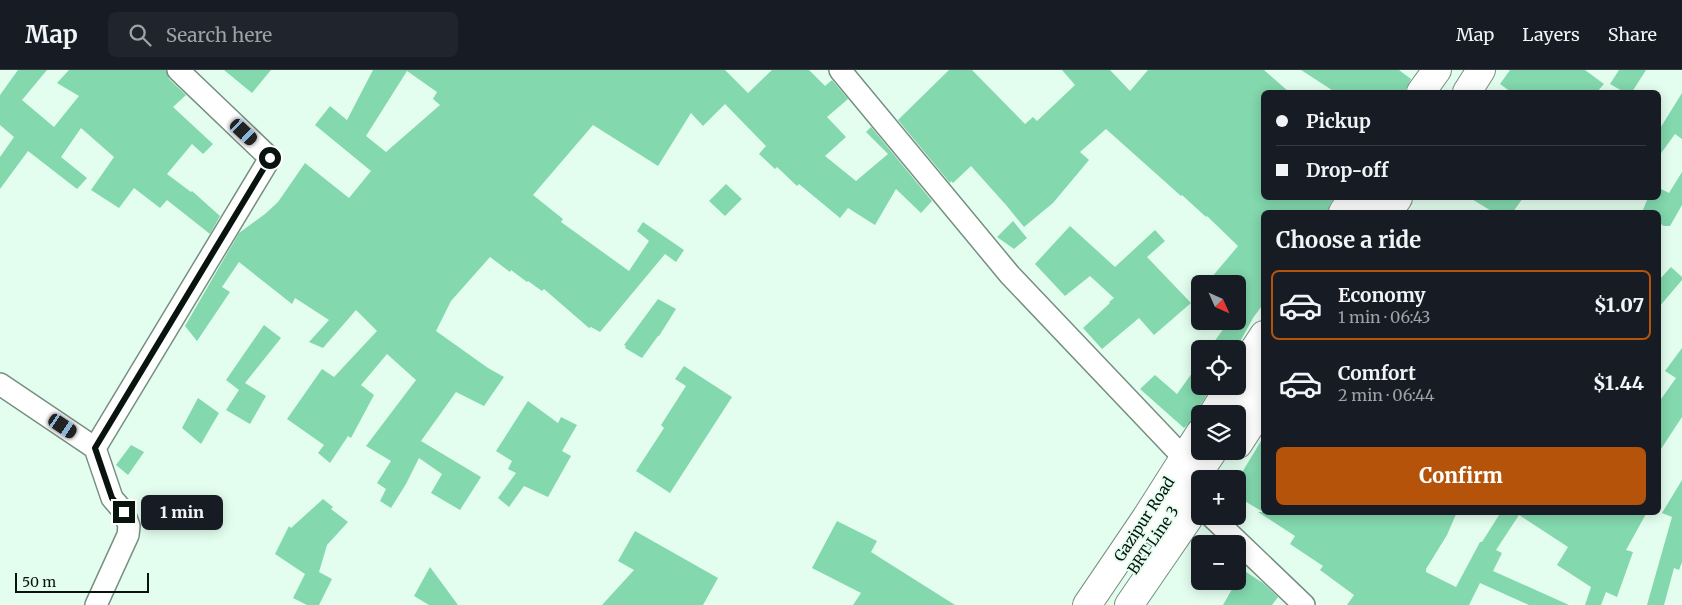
<!DOCTYPE html>
<meta charset="utf-8">
<style>
body{margin:0;font-family:Merriweather,serif;background:#20242c;color:#f1f3f6;height:100vh;display:flex;flex-direction:column;font-size:19px;white-space:nowrap}
*{box-sizing:border-box;margin:0}
p{font-size:16px;color:#9ea1a6}
.icon{flex:none;width:28px;height:28px;fill:none;stroke:currentColor;stroke-width:2;stroke-linecap:round;stroke-linejoin:round}
.map{position:relative;flex:1;overflow:hidden}
.side{position:absolute;left:1261px;top:140px;width:400px;height:305px;display:flex;flex-direction:column;background:#171b24;border-radius:8px;box-shadow:0 2px 12px #0003}
.side>*{flex:none}
.hud{position:absolute;left:1261px;top:20px;width:400px;height:110px;border-radius:8px;box-shadow:0 2px 12px #0003;display:grid;align-content:center;height:110px;padding:0 15px;background:#171b24}
.needle{width:32px;rotate:135deg}
.fabs{position:absolute;left:1191px;top:205px;display:grid;gap:10px}
.fabs a{display:grid;place-items:center;width:55px;height:55px;border-radius:8px;background:#171b24;box-shadow:0 2px 12px #0003;font-size:25px}
.scale{position:absolute;left:15px;bottom:12px;width:134px;box-sizing:border-box;padding-left:5px;border:2px solid #0a140f;border-top:0;font-size:14px;line-height:18px;white-space:nowrap;color:#0a140f;-webkit-text-stroke:4px #e3feef;paint-order:stroke}
.end{position:absolute;width:22px;height:22px;margin:-11px;border:6px solid #0a140f;background:#fff;box-shadow:0 0 0 2px #fff}
.from{border-radius:50%}
.bubble{position:absolute;height:35px;border-radius:8px;background:#171b24;box-shadow:0 2px 12px #0003;font-size:16px;font-weight:800;line-height:35px;text-align:center}
.car{position:absolute;width:15px;height:30px;margin:-15px -8px;border-radius:6px;box-shadow:0 0 4px 1px #0007;background:linear-gradient(#222 24%,#8ab4d8 0 40%,#222 0 76%,#8ab4d8 0 86%,#222 0)}
.hud b{display:flex;align-items:center;gap:18px;height:48px;font-size:19px}
.hud b+b{border-top:1px solid #363941}
.hud i{width:12px;height:12px;background:#f1f3f6}
ul{padding:0;list-style:none}
li{display:flex;align-items:center;gap:15px;height:70px;margin:0 10px 8px;padding:0 5px;border:2px solid transparent;border-radius:8px}
li div{flex:1}
li b{display:block;font-size:19px}
li em{font-style:normal;font-weight:800}
li.current{border-color:#b45309}
li>.icon{width:45px;height:45px;stroke-width:1.5}
h2{padding:0 15px;font-size:22px;line-height:60px}
.action{display:flex;gap:10px;margin-top:auto;padding:10px 15px}
.action a{flex:1;height:58px;border-radius:8px;background:#b45309;color:#fff;font-size:20px;font-weight:800;line-height:58px;text-align:center}
header{display:flex;align-items:center;gap:30px;box-sizing:border-box;height:70px;padding:0 25px;background:#171b24;border-bottom:1px solid #363941}
header strong{font-size:24px}
nav{display:flex;gap:28px;margin-inline-start:auto;font-size:18px}
.search{width:350px;height:45px;background:#20242c;display:flex;align-items:center;gap:12px;box-sizing:border-box;padding:0 18px;border-radius:8px;color:#9ea1a6;font-size:19px}
.map>svg:first-child{display:block}
.building{fill:#83d8ad;fill-rule:evenodd}
.lines{fill:none;stroke-linecap:round;stroke-linejoin:round}
.minor-casing{stroke:#768f81;stroke-width:24}
.primary-casing{stroke:#768f81;stroke-width:30}
.minor{stroke:#fff;stroke-width:21}
.primary{stroke:#fff;stroke-width:28}
.route{stroke:#0a140f;stroke-width:6}
.labels{text-anchor:middle;dominant-baseline:central;stroke-width:4;stroke-linejoin:round;paint-order:stroke}
.street-label{font-size:15px;fill:#0a140f;stroke:#e3feef}
</style>
<header>
<strong>Map</strong>
<div class="search"><svg class="icon" aria-label="search" viewBox="0 0 24 24"><circle cx="10" cy="10" r="6"/><path d="M15 15l6 6"/></svg>Search here</div>
<nav><a>Map</a><a>Layers</a><a>Share</a></nav>
</header>
<div class="map">
<svg width="1682" height="535" viewBox="0 0 1682 535">
<rect width="100%" height="100%" fill="#e3feef"/>
<path class="building" d="M 18,0 L 47,0 L 22,30 L 54,57 L 79,26 L 57,13 L 69,0 L 166,0 L 169,9 L 186,25 L 173,37 L 213,74 L 203,84 L 192,74 L 167,104 L 191,122 L 192,121 L 220,146 L 210,164 L 167,130 L 160,138 L 134,118 L 119,138 L 91,120 L 114,87 L 81,58 L 61,87 L 87,108 L 77,119 L 28,81 L 0,119 L 0,87 L 14,67 L 0,55 L 0,25 Z
M 224,0 L 271,0 L 252,23 Z
M 373,0 L 725,0 L 748,23 L 772,0 L 809,0 L 825,16 L 832,10 L 848,29 L 827,47 L 846,67 L 825,86 L 856,111 L 888,84 L 866,62 L 871,57 L 932,131 L 921,143 L 896,119 L 875,155 L 848,138 L 840,148 L 799,114 L 797,116 L 777,97 L 775,99 L 759,84 L 766,76 L 725,34 L 703,56 L 691,43 L 658,96 L 593,55 L 533,125 L 563,149 L 561,152 L 629,201 L 649,171 L 637,161 L 643,152 L 684,180 L 676,192 L 665,184 L 600,262 L 591,257 L 589,258 L 544,219 L 542,221 L 528,211 L 527,212 L 511,200 L 510,202 L 490,187 L 451,231 L 436,261 L 488,298 L 504,307 L 484,336 L 456,322 L 421,371 L 481,407 L 460,440 L 431,423 L 442,404 L 419,388 L 406,414 L 391,438 L 380,431 L 386,419 L 377,413 L 391,391 L 366,376 L 416,310 L 387,284 L 361,315 L 374,325 L 351,368 L 348,366 L 330,393 L 318,383 L 324,375 L 287,349 L 322,299 L 334,307 L 377,261 L 356,240 L 323,278 L 309,272 L 329,250 L 295,228 L 292,234 L 239,192 L 222,217 L 230,222 L 197,271 L 185,256 L 239,163 L 265,144 L 278,132 L 305,93 L 349,128 L 371,101 L 315,55 L 330,36 L 347,50 ZM 407,1 L 437,22 L 433,29 L 440,35 L 386,82 L 366,66 Z
M 949,0 L 972,0 L 1025,54 L 1033,47 L 1037,51 L 1075,15 L 1062,0 L 1110,0 L 1130,21 L 1148,0 L 1264,0 L 1289,22 L 1264,22 L 1264,128 L 1334,128 L 1330,134 L 1328,142 L 1264,142 L 1264,233 L 1253,248 L 1236,279 L 1209,279 L 1229,251 L 1238,251 L 1238,214 L 1206,214 L 1238,176 L 1207,146 L 1206,147 L 1182,125 L 1181,126 L 1106,59 L 1080,82 L 1089,90 L 1053,133 L 1024,157 L 1006,135 L 971,96 L 953,113 L 951,111 L 950,113 L 898,50 Z
M 1301,0 L 1399,0 L 1411,9 L 1405,22 L 1335,22 Z
M 1510,0 L 1585,0 L 1604,14 L 1597,22 L 1511,22 L 1500,14 Z
M 1619,0 L 1646,0 L 1632,22 L 1624,22 L 1610,14 Z
M 1682,23 L 1682,69 L 1675,64 L 1659,86 L 1659,60 Z
M 1682,102 L 1682,135 L 1670,156 L 1664,156 L 1659,153 L 1659,142 L 1642,142 L 1648,128 L 1659,128 L 1659,118 L 1669,123 Z
M 726,114 L 742,129 L 725,146 L 709,131 Z
M 1470,128 L 1523,128 L 1513,142 L 1493,142 Z
M 1013,151 L 1027,168 L 1014,179 L 997,167 Z
M 1070,156 L 1115,197 L 1155,160 L 1165,171 L 1147,187 L 1191,233 L 1154,265 L 1139,248 L 1102,279 L 1083,258 L 1110,233 L 1109,232 L 1114,228 L 1090,206 L 1065,226 L 1035,194 Z
M 1671,197 L 1682,207 L 1682,210 L 1659,237 L 1659,210 Z
M 658,229 L 676,239 L 659,266 L 658,266 L 642,288 L 625,278 L 626,276 L 624,275 Z
M 264,255 L 281,268 L 245,313 L 266,326 L 250,354 L 226,340 L 239,320 L 226,310 Z
M 1682,278 L 1682,347 L 1659,382 L 1659,332 L 1676,308 L 1665,301 Z
M 1200,292 L 1200,316 L 1212,316 L 1200,336 L 1198,345 L 1184,358 L 1140,319 L 1155,305 L 1177,324 Z
M 684,296 L 732,327 L 670,423 L 636,401 L 664,358 L 661,355 L 686,316 L 675,309 Z
M 198,328 L 219,343 L 201,374 L 182,358 Z
M 528,331 L 558,353 L 561,347 L 577,355 L 562,381 L 571,386 L 548,427 L 524,416 L 509,437 L 498,428 L 516,403 L 508,399 L 512,391 L 496,381 Z
M 1264,366 L 1264,442 L 1457,442 L 1447,465 L 1426,499 L 1426,502 L 1456,517 L 1480,472 L 1482,472 L 1501,442 L 1647,442 L 1626,480 L 1633,482 L 1617,527 L 1606,522 L 1601,535 L 1585,535 L 1591,517 L 1557,495 L 1568,477 L 1519,445 L 1496,480 L 1502,483 L 1493,501 L 1569,535 L 1529,535 L 1480,513 L 1469,535 L 1347,535 L 1354,525 L 1320,500 L 1323,496 L 1290,474 L 1295,466 L 1258,442 L 1263,442 L 1238,427 L 1238,409 Z
M 131,375 L 144,382 L 128,405 L 116,395 Z
M 1682,410 L 1682,492 L 1679,500 L 1674,498 L 1664,535 L 1647,535 L 1672,447 L 1662,443 Z
M 323,429 L 333,437 L 331,439 L 348,452 L 327,475 L 319,502 L 332,509 L 319,535 L 307,535 L 293,528 L 305,504 L 275,484 L 289,456 L 291,458 Z
M 837,451 L 877,471 L 871,482 L 955,535 L 853,535 L 861,523 L 812,498 Z
M 635,461 L 718,508 L 703,535 L 602,535 L 634,500 L 618,491 Z
M 430,497 L 458,535 L 429,535 L 414,526 Z
M 1243,500 L 1263,513 L 1278,527 L 1272,535 L 1223,535 Z"/>
<g class="lines">
<defs>
<path id="minor" d="M 840,0 L 1010,205 L 1184,388
M 0,314 L 95,378 L 112,428 L 124,442 L 129,456 L 128,465 L 96,535
M 95,378 L 270,88 L 178,0
M 1211,446 L 1304,535"/>
<path id="primary" d="M 1421,22 L 1437,0
M 1467,22 L 1481,0
M 1343,142 L 1352,128
M 1364,142 L 1374,128
M 1388,142 L 1398,128
M 1238,305 L 1264,265
M 1213,344 L 1230,316
M 1238,346 L 1264,307
M 1238,374 L 1264,334
M 1158,463 L 1213,381
M 1087,535 L 1146,448 L 1200,363
M 1129,535 L 1188,449"/>
</defs>
<use href="#minor" class="minor-casing"/>
<use href="#primary" class="primary-casing"/>
<use href="#minor" class="minor"/>
<use href="#primary" class="primary"/>
</g>
<g class="lines">
<path class="route" d="M 124,442 L 112,428 L 95,378 L 270,88"/>
</g>
<g class="labels">
<g class="street-label">
<text transform="translate(1144 449) rotate(-57)">Gazipur Road</text>
<text transform="translate(1153 470) rotate(-56)">BRT Line 3</text>
</g>
</g>
</svg>
<div class="fabs">
<a><svg class="needle" viewBox="-14 -14 28 28"><path d="M0-13l5 13h-10z" fill="#e53935"/><path d="M0 13l5-13h-10z" fill="#9ea1a6"/></svg></a>
<a><svg class="icon" aria-label="locate" viewBox="0 0 24 24"><circle cx="12" cy="12" r="6"/><path d="M12 2v4M12 18v4M2 12h4M18 12h4"/></svg></a>
<a><svg class="icon" aria-label="layers" viewBox="0 0 24 24"><path d="M12 4l9 5-9 5-9-5zM3 14l9 5 9-5"/></svg></a>
<a>+</a>
<a>−</a>
</div>
<div class="scale">50 m</div>
<i class="end from" style="left:270px;top:88px"></i>
<i class="end" style="left:124px;top:442px"></i>
<div class="bubble" style="left:141px;top:425px;width:82px">1 min</div>
<i class="car" style="left:244px;top:62px;rotate:133deg"></i>
<i class="car" style="left:63px;top:356px;rotate:124deg"></i>
<div class="hud">
<b><i class="from"></i>Pickup</b>
<b><i></i>Drop-off</b>
</div>
<section class="side">
<h2>Choose a ride</h2>
<ul>
<li class="current"><svg class="icon" aria-label="car" viewBox="0 0 24 24"><path d="M5 17H2v-5l4-1 3-4h7l3 4 3 1v5h-3M9 17h6M6 11h13"/><circle cx="7" cy="17" r="2"/><circle cx="17" cy="17" r="2"/></svg><div><b>Economy</b><p>1 min · 06:43</p></div><em>$1.07</em></li>
<li><svg class="icon" aria-label="car" viewBox="0 0 24 24"><path d="M5 17H2v-5l4-1 3-4h7l3 4 3 1v5h-3M9 17h6M6 11h13"/><circle cx="7" cy="17" r="2"/><circle cx="17" cy="17" r="2"/></svg><div><b>Comfort</b><p>2 min · 06:44</p></div><em>$1.44</em></li>
</ul>
<div class="action"><a>Confirm</a></div>
</section>
</div>
